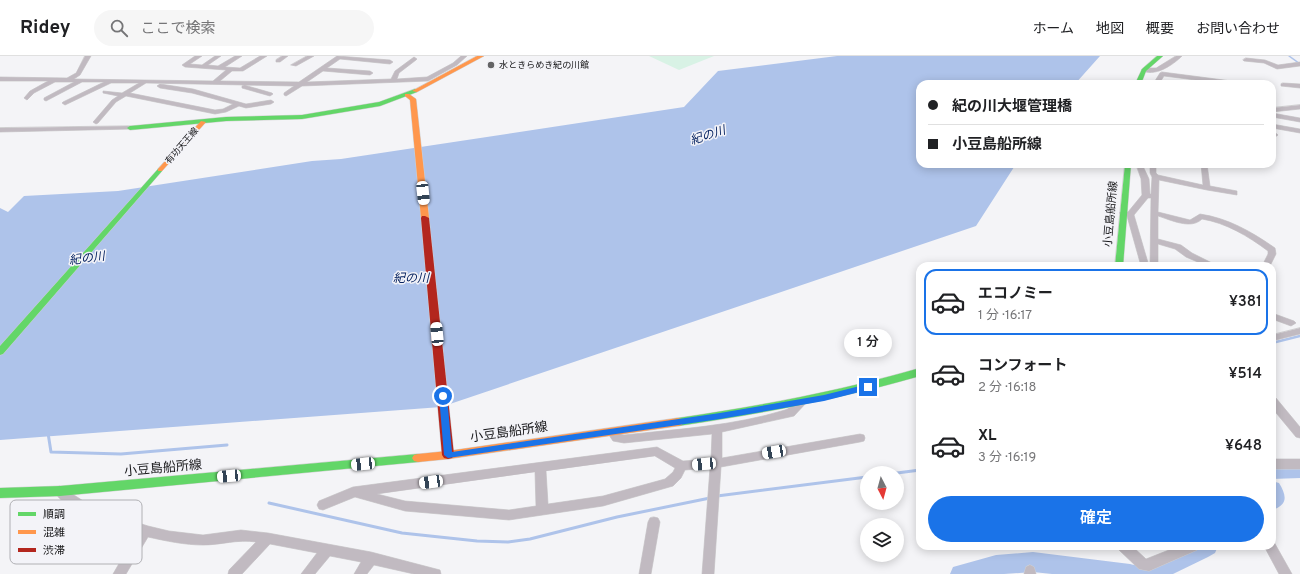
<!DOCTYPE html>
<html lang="ja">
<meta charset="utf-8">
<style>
body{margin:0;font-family:Overpass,"Noto Sans JP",sans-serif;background:#f6f6f6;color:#202124;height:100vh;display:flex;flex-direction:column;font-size:15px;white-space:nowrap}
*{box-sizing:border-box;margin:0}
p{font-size:13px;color:#757577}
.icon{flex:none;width:22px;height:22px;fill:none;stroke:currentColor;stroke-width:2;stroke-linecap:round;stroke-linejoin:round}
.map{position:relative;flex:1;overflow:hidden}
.drawer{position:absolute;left:916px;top:206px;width:360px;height:288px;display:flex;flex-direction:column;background:#fff;border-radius:12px;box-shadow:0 2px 10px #0003}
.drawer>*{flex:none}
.guide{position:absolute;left:916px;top:24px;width:360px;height:88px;border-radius:12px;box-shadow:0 2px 10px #0003;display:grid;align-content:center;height:88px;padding:0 12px;background:#fff}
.needle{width:26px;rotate:174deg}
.controls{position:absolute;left:860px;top:410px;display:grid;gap:8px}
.controls a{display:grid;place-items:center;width:44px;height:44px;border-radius:50%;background:#fff;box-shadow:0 2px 10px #0003;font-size:20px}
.end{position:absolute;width:18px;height:18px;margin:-9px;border:5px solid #1a73e8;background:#fff;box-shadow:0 0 0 2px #fff}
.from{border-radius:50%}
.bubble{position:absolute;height:28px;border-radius:14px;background:#fff;box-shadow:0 2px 10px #0003;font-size:13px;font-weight:600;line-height:28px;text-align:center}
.car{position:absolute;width:12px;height:24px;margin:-12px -6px;border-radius:5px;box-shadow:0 0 3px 1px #0007;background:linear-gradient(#fff 24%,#345 0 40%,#fff 0 76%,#345 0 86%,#fff 0)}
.guide b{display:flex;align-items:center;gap:14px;height:38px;font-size:15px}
.guide b+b{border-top:1px solid #e0e0e0}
.guide i{width:10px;height:10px;background:#202124}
ul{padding:7px 0 0;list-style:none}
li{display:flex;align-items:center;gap:12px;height:66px;margin:0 8px 6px;padding:0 4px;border:2px solid transparent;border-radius:12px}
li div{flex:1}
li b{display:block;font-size:15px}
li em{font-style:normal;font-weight:600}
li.on{border-color:#1a73e8}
li>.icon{width:36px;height:36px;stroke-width:1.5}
.button{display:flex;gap:8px;margin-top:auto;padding:8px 12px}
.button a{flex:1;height:46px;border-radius:24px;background:#1a73e8;color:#fff;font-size:16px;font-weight:600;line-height:46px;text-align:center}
header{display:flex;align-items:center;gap:24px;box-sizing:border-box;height:56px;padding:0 20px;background:#fff;border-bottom:1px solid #e0e0e0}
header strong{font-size:19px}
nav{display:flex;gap:22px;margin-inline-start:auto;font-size:14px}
.search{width:280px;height:36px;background:#f6f6f6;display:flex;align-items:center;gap:10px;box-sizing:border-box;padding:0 14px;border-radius:22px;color:#757577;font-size:15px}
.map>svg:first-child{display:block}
.green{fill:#d8f2e5}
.water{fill:#aec3ea}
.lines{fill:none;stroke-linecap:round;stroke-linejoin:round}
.stream-far2{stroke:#aec3ea;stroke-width:1.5}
.stream-far1{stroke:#aec3ea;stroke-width:2.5}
.stream{stroke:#aec3ea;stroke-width:3}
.river{fill:#aec3ea;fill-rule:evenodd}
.street-casing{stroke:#d1d1d2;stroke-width:1}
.fast-casing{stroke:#d1d1d2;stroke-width:1}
.slow-casing{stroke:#d1d1d2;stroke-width:1}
.jam-casing{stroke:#d1d1d2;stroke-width:1}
.street{fill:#c1bac1;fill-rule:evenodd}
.fast{fill:#63d668;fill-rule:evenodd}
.slow{fill:#ff974d;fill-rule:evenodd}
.jam{fill:#b3261e;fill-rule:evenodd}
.route{fill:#1a73e8}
.poi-dot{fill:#636365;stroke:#f3f3f8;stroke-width:1.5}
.labels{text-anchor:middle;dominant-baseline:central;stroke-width:3;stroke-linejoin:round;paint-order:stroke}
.far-poi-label{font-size:9px;fill:#151517;stroke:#f3f3f8;text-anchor:start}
.far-street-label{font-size:9px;fill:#151517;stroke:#f3f3f8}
.street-label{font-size:11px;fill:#151517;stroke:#f3f3f8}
.water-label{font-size:12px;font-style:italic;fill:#062361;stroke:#f3f3f8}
.near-street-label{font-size:13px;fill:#151517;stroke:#f3f3f8}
.key{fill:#f3f3f8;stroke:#b0b0b4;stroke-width:1}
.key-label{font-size:11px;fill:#151517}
</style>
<header>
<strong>Ridey</strong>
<div class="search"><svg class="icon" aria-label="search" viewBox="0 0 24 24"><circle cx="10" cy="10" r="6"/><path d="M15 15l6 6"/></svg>ここで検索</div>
<nav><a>ホーム</a><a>地図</a><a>概要</a><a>お問い合わせ</a></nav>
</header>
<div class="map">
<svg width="1300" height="518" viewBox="0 0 1300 518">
<rect width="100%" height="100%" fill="#f4f4f7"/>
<path class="green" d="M 649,0 L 714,0 L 679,14 Z"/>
<path class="water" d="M 837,0 L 1100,0 L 1075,28 L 920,28 L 920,108 L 1016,108 L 976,170 L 441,351 L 0,384 L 0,152 L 8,156 L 24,140 L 118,135 L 312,105 L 341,103 L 684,51 L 718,15 Z"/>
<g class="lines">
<path class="stream-far2" d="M 1289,0 L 1300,8"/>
<path class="stream-far1" d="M 1272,287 L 1300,280"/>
<path class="stream" d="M 48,377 L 51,396 L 121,398 L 227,389
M 897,417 L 920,414
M 717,440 L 867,421
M 269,447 L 402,477 L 477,485 L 508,486 L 530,483 L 617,461 L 710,442"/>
<path class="river" d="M 1300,406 L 1300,422 L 1272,423 L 1272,407 Z
M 1272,425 L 1279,427 C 1287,440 1288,449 1272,454 Z
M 1190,490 L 1218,490 L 1215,497 L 1208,501 L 1173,518 L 1052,518 L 1033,516 L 1004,518 L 950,518 L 953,511 L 996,499 L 1033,496 L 1130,508 C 1143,513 1177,497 1190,490 Z"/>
<defs>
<path id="street" d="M 85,0 L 91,0 L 80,19 L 74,23 L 213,25 L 226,14 L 185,11 L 182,9 L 195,0 L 202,0 L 190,8 L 202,9 L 215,0 L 221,0 L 208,9 L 218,10 L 235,0 L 242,0 L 225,11 L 240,12 L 260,0 L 267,0 L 243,15 L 232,15 L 220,25 L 299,26 L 337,0 L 390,4 L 393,6 L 390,8 L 340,3 L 327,12 L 370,15 L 373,17 L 370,19 L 323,15 L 307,26 L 391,23 L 395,15 L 414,1 L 417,3 L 416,4 L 399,17 L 397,23 L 427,21 L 453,7 L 461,0 L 467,0 L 457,9 L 428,25 L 302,30 L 286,40 L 284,39 L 284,37 L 294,30 L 146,27 L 130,37 L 215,54 L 223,53 L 233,48 L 192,37 L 160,32 L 157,30 L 160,28 L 193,33 L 246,48 L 271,44 L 274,46 L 271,48 L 246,52 L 239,50 L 226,56 L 215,58 L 126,40 L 116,46 L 98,67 L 96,68 L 93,66 L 94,65 L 112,44 L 118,40 L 103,37 L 103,35 L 122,37 L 139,27 L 111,27 L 65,49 L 62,47 L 63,46 L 104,26 L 82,26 L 46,45 L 44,44 L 44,42 L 74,26 L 55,26 L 34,37 L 27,44 L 24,42 L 30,35 L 48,25 L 0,25 L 0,21 L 67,22 L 76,17 Z
M 282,0 L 288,0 L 280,6 L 276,6 L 276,4 Z
M 307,0 L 314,0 L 296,10 L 291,9 Z
M 1176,0 L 1182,0 C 1173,9 1154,22 1141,14 L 1144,12 L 1156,12 Z
M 1246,2 L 1265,4 L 1278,9 L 1300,6 L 1300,10 L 1277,13 L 1264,7 L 1244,5 L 1243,4 Z
M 1162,16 L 1239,26 L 1242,28 L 1227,28 L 1164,20 L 1159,28 L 1153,28 L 1160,17 Z
M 1283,27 L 1300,28 L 1300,32 L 1281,30 L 1281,28 Z
M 244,29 L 272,37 L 273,38 L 270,40 L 242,32 L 242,30 Z
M 1300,49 L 1300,53 L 1272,56 L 1272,52 Z
M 1272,57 L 1300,62 L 1300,66 L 1272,61 Z
M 1272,68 L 1300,73 L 1300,77 L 1272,72 Z
M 130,70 L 132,71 L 132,73 L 0,76 L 0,72 Z
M 1272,74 L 1278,79 L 1272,83 Z
M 1136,108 L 1142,108 L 1149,123 L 1150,138 L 1151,138 L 1152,121 L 1150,117 L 1150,108 L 1156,108 L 1156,117 L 1158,119 L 1203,129 L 1201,108 L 1207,108 L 1210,130 L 1237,135 L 1237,139 L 1207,134 L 1159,124 L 1158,156 L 1190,164 L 1200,158 C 1228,162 1252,176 1275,192 L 1276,198 L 1270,210 L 1262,210 L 1268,198 L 1268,195 C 1248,180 1226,167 1202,163 C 1191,174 1171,164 1158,160 L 1158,183 L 1181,189 L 1192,197 L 1218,210 L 1207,210 L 1186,201 L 1175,193 L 1158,188 L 1158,210 L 1150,210 L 1151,142 L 1148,142 L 1134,159 L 1149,210 L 1141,210 L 1127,160 L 1119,157 L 1123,155 L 1128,156 L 1142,139 L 1141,123 Z
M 1272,257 L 1294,265 L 1296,267 L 1291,270 L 1272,263 Z
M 1300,272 L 1300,278 L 1272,285 L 1272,279 Z
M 1272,341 L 1276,342 L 1300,371 L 1300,382 L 1296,381 L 1272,352 Z
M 802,342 L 806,343 L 807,346 L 794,360 L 722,376 L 722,402 L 860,378 L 864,379 L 865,382 L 864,385 L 860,386 L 721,411 L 714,518 L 702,518 L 710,412 L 685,414 L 681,422 L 673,430 L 603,450 L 509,464 L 405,455 L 355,441 L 323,454 L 319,453 L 317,449 L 319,445 L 353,431 L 657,391 L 683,405 L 711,403 L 712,378 L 624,387 L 613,385 L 607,376 L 608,373 C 614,371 616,374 620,378 L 624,379 C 678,373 733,370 785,354 C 792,352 795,344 802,342 ZM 655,400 L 675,412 L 673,416 L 665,423 L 603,440 L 548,448 L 546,415 ZM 535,416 L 536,450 L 509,454 L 405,445 L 377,438 Z
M 1272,403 L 1300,403 L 1300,413 L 1272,413 Z
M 60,430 L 91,450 L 110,458 L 148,470 L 169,475 L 203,479 L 241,474 L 268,477 L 371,496 L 440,514 L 441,518 L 414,518 L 374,509 L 367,518 L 354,518 L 361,506 L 330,500 L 315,518 L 301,518 L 317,497 L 270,488 L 242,518 L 228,518 L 229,514 L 256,486 C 238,483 221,489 203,489 C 185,489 166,485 148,481 L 126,518 L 113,518 L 136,478 C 115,472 64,455 54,435 L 56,432 Z
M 654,461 L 658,462 L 660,466 L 651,518 L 639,518 L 648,466 L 650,462 Z
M 1272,485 L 1274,486 L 1292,518 L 1279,518 L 1264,490 L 1272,490 Z
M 1117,490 L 1132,490 L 1146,503 L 1179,490 L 1199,490 L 1197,494 L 1149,515 L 1139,513 L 1119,494 Z
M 1030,509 L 1034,511 L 1036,518 L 1024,518 L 1026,511 Z"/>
<path id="fast" d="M 1157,0 L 1163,0 L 1146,15 L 1141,28 L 1135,28 L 1142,13 Z
M 415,33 L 417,34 L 417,36 L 380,50 L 302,63 L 226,65 L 130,74 L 127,72 L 130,70 L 226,61 L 302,59 L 379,46 Z
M 1125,108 L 1131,108 L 1123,210 L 1115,210 Z
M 160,112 L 162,113 L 162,115 L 3,298 L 0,299 L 0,290 L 158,113 Z
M 920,312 L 920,320 C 840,343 760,358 678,370 L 674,369 L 673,366 L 674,363 L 678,362 C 760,350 840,335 920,312 Z
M 418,398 L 422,399 L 424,402 L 422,405 L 418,406 L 60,440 L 0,442 L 0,432 L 60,430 Z"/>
<path id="slow" d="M 477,0 L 484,0 L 417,36 L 412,35 Z
M 405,38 L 409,38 L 416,43 L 429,162 L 425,164 L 421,162 L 410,44 L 405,40 Z
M 201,65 L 206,66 L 162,115 L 158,115 L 158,113 Z
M 678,362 L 682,363 L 683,366 L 682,369 L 678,370 L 448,403 L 418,406 L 414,405 L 412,402 L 414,399 L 418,398 L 448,395 Z"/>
<path id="jam" d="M 422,160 L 425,160 L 429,162 L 454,399 L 452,402 L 448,403 L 444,402 L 442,399 L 421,162 Z"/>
</defs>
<use href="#street" class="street-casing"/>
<use href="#fast" class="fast-casing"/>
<use href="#slow" class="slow-casing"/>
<use href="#jam" class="jam-casing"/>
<use href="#street" class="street"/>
<use href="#fast" class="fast"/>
<use href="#slow" class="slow"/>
<use href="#jam" class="jam"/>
</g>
<path class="route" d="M 868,328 L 872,331 L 871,333 L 824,345 L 720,363 L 448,402 L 444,399 L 439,340 L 443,338 L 447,340 L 452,396 L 720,357 L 824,339 Z"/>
<circle class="poi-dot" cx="491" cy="9" r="4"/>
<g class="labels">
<g class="far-poi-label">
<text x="499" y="9">水ときらめき紀の川館</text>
</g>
<g class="far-street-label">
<text transform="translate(182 90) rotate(-49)">有功天王線</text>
</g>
<g class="street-label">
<text transform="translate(1111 158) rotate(-85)">小豆島船所線</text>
</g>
<g class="water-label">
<text transform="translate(708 80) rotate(-18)">紀の川</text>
<text transform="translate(87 203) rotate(-7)">紀の川</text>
<text x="411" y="223">紀の川</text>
</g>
<g class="near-street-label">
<text transform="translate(509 377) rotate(-8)">小豆島船所線</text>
<text transform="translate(163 413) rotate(-5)">小豆島船所線</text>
</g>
</g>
<rect x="10" y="444" width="132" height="64" rx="6" class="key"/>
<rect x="18" y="456" width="18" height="4" fill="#63d668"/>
<rect x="18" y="474" width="18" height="4" fill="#ff974d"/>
<rect x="18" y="492" width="18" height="4" fill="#b3261e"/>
<g class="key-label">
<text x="43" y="462">順調</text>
<text x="43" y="480">混雑</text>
<text x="43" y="498">渋滞</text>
</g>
</svg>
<div class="controls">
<a><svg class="needle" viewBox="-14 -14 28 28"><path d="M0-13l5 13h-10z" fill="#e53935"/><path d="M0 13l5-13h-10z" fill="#757577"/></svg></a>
<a><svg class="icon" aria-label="layers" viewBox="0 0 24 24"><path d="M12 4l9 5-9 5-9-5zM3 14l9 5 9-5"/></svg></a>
</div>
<i class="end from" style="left:443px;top:340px"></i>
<i class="end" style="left:868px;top:331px"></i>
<div class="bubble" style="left:844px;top:273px;width:48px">1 分</div>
<i class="car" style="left:423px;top:137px;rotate:174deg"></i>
<i class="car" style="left:437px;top:278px;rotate:355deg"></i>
<i class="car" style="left:774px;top:396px;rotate:260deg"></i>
<i class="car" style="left:363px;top:408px;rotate:264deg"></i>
<i class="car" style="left:704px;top:408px;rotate:265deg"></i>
<i class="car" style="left:229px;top:420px;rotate:265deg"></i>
<i class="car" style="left:431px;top:426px;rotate:262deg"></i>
<div class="guide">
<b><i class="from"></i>紀の川大堰管理橋</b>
<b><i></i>小豆島船所線</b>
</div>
<section class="drawer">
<ul>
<li class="on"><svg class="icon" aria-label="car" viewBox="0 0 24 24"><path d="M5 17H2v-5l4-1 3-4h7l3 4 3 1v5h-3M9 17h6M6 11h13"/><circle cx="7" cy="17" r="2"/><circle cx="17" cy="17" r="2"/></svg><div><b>エコノミー</b><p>1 分 · 16:17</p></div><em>¥381</em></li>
<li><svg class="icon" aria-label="car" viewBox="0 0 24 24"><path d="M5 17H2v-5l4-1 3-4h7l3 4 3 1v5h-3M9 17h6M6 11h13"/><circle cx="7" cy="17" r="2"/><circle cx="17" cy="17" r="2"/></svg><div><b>コンフォート</b><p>2 分 · 16:18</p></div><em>¥514</em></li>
<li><svg class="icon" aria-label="car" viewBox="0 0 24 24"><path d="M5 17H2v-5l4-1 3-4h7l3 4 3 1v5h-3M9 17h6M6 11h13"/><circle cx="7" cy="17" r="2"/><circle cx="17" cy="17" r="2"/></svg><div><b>XL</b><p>3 分 · 16:19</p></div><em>¥648</em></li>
</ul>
<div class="button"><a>確定</a></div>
</section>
</div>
